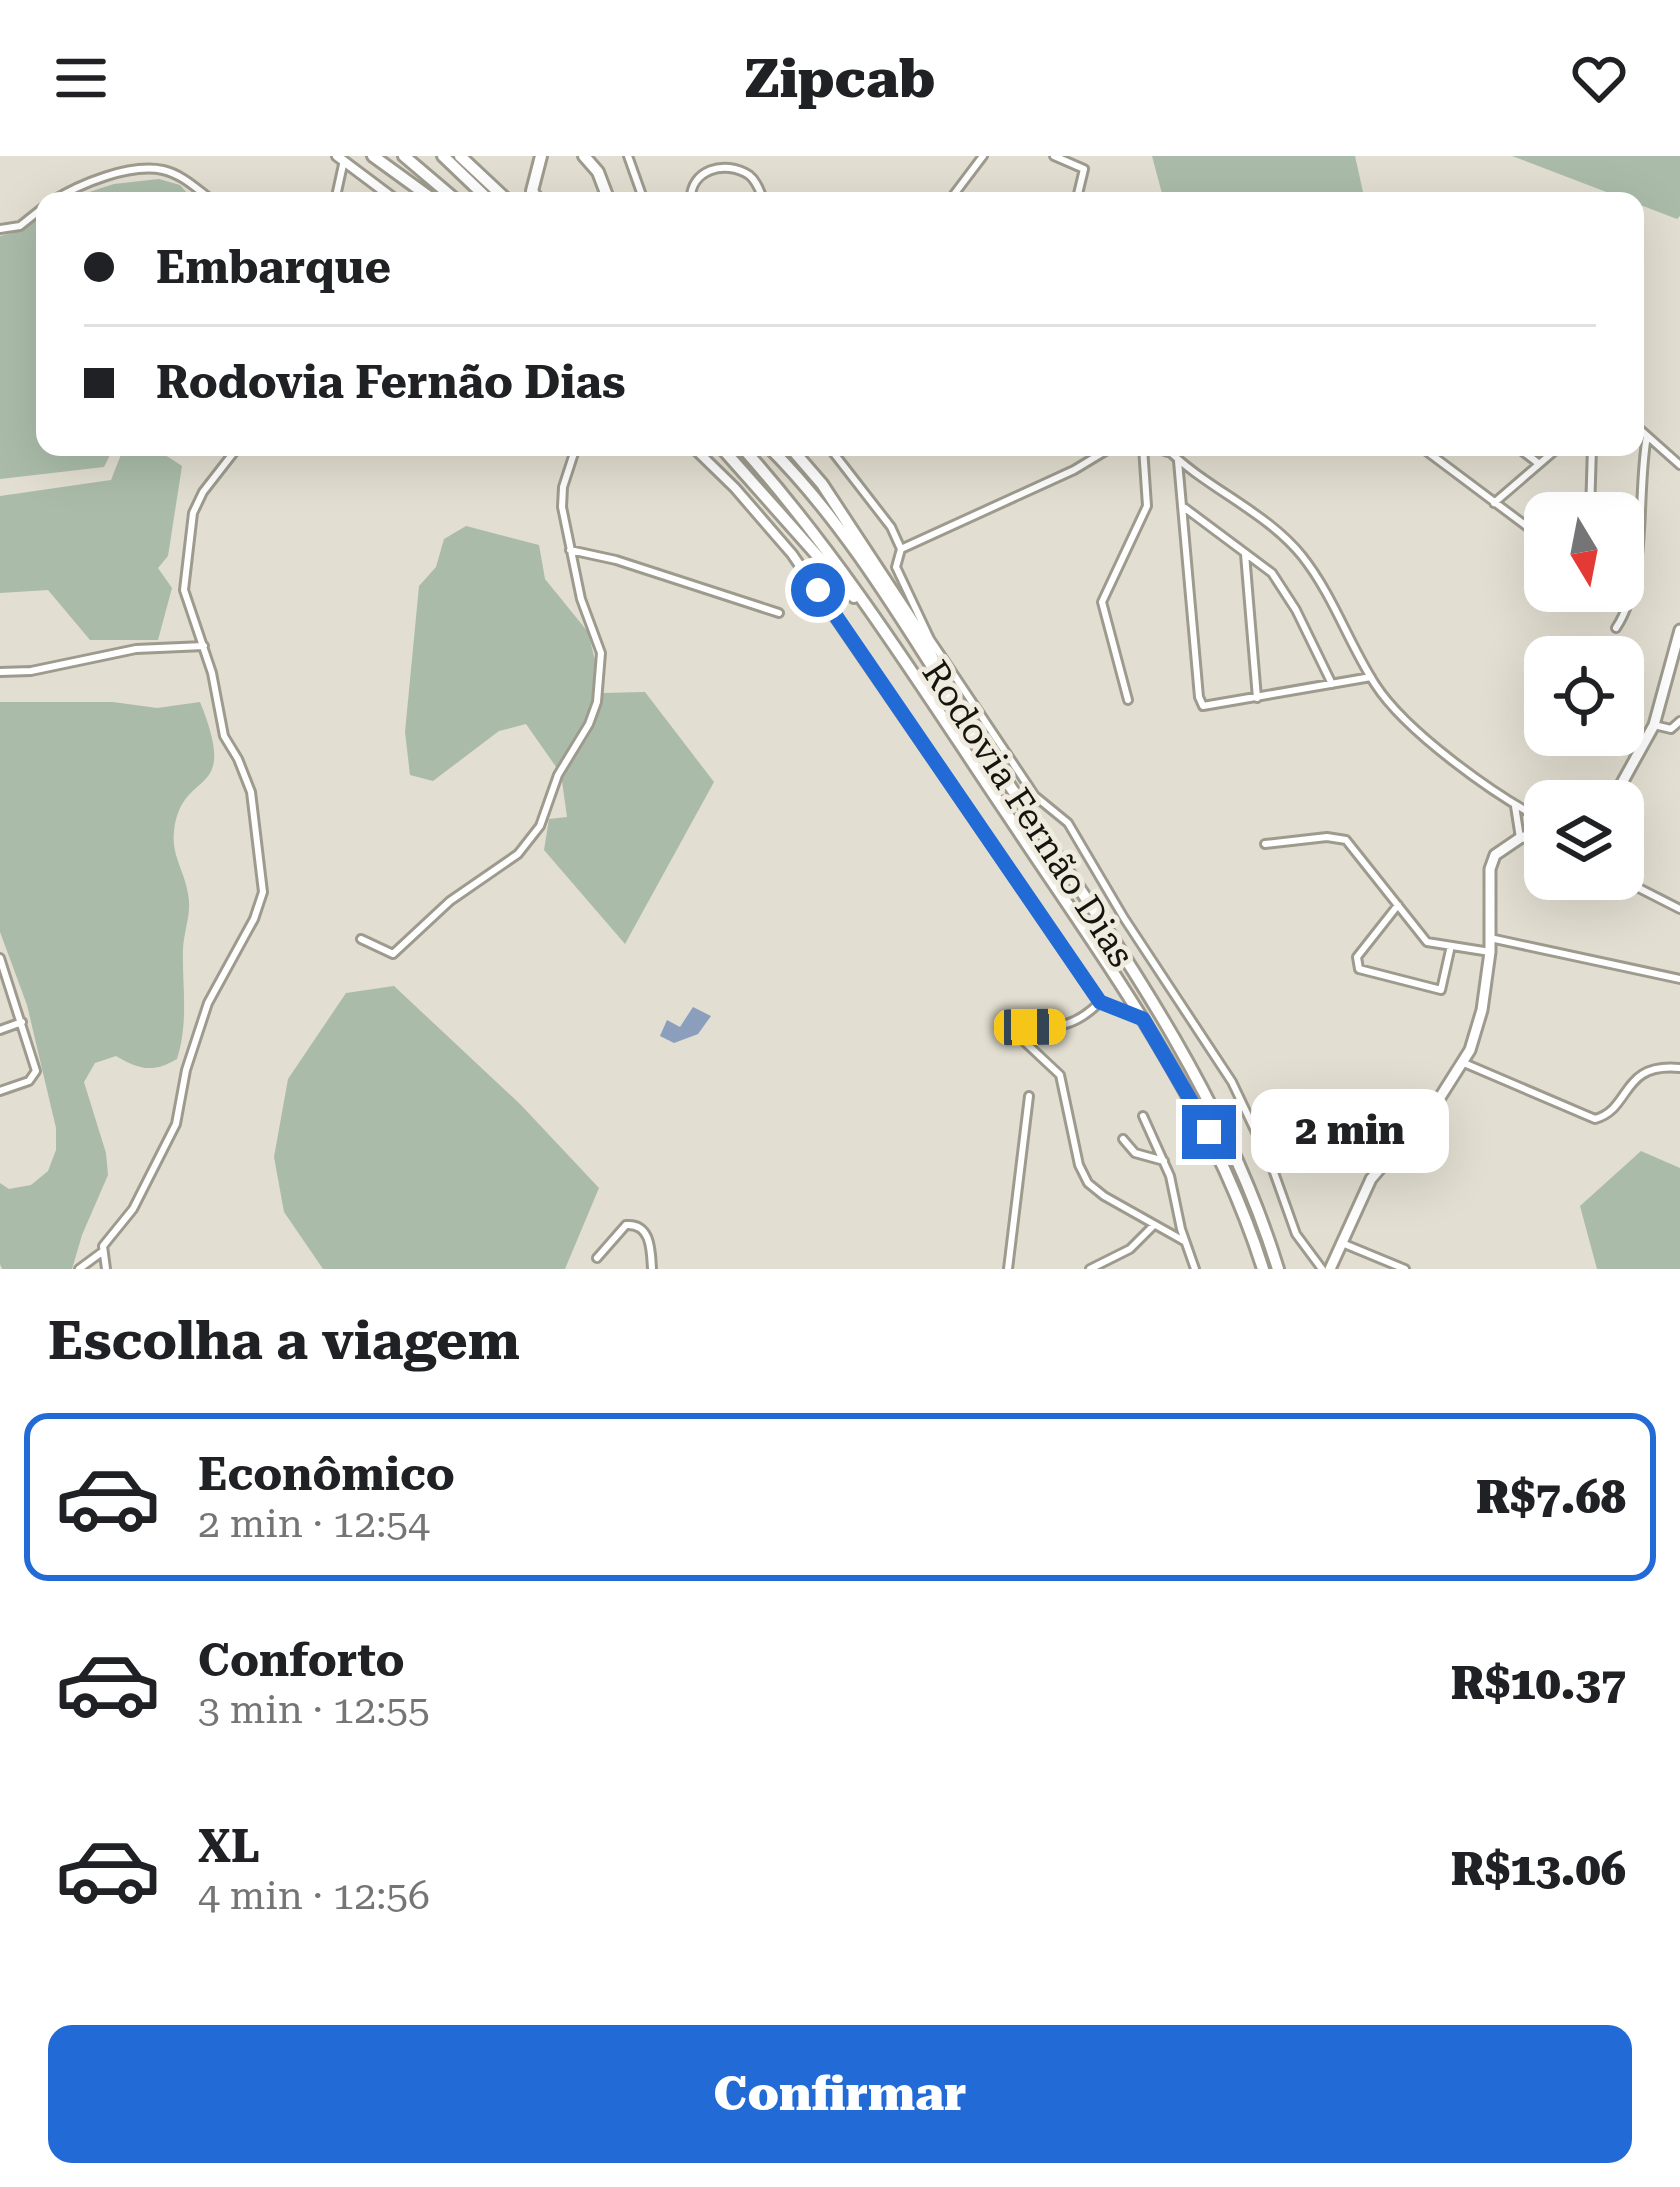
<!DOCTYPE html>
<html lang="pt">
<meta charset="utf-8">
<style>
body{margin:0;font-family:"Roboto Serif",serif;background:#f2f2f2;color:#202124;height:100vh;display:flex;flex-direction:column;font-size:45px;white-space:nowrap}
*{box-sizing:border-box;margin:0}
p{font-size:39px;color:#757577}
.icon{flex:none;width:66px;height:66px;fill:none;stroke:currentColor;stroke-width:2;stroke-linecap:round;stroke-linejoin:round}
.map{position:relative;height:1113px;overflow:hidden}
.details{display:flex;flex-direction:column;background:#fff;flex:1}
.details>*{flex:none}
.top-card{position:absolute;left:36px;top:36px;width:1608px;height:264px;border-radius:24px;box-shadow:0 12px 48px #0002;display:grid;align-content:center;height:264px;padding:0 48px;background:#fff}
.needle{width:78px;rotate:170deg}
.controls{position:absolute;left:1524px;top:336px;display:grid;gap:24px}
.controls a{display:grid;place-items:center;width:120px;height:120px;border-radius:24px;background:#fff;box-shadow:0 12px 48px #0002;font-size:60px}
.end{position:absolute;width:54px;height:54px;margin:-27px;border:15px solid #226ad6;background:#fff;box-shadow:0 0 0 6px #fff}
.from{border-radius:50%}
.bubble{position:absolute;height:84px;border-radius:24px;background:#fff;box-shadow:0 12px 48px #0002;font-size:39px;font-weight:800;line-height:84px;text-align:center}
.car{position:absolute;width:36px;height:72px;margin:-36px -18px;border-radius:15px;box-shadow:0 0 9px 3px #0007;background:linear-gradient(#f5c518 24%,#345 0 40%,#f5c518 0 76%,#345 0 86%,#f5c518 0)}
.top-card b{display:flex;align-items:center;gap:42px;height:114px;font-size:45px}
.top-card b+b{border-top:3px solid #e0e0e0}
.top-card i{width:30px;height:30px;background:#202124}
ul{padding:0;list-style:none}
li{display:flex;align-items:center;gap:36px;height:168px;margin:0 24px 18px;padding:0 24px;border:6px solid transparent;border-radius:24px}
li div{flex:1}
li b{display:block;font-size:45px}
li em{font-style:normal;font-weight:800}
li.selected{border-color:#226ad6}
li>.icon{width:108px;height:108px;stroke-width:1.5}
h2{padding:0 48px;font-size:54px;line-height:144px}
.action{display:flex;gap:24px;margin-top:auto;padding:24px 48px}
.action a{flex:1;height:138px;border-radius:24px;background:#226ad6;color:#fff;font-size:48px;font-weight:800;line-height:138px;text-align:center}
header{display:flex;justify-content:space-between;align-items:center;height:156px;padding:0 48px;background:#fff;font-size:54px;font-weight:800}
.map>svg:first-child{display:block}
.green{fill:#aabca9}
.water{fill:#8b9ebb}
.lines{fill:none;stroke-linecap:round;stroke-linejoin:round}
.minor-casing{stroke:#9e9b8e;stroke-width:12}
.tertiary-casing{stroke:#9e9b8e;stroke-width:14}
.secondary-casing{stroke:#9e9b8e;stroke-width:15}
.motorway-casing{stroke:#9e9b8e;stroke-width:16}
.minor{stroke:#fff;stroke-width:6}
.tertiary{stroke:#fff;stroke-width:8}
.secondary{stroke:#fff;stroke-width:9}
.motorway{stroke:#fff;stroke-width:10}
.route{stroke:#226ad6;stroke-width:15}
.labels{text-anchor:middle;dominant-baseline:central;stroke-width:10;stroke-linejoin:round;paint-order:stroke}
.street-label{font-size:36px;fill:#15140f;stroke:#efebde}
</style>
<header><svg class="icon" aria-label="menu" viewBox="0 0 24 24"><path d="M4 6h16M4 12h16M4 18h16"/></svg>Zipcab<svg class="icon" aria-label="heart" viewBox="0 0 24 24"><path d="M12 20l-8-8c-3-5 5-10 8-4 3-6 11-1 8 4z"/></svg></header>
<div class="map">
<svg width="1680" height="1113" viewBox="0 0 1680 1113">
<rect width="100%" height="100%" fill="#e2ded1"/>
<path class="green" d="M 1152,0 L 1355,0 L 1365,45 L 1164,45 Z
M 1512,0 L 1680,0 L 1680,60 L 1677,63 Z
M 159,23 L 180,29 L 194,45 L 61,45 L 114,28 Z
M 45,57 L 45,291 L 114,291 L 104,311 L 0,323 L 0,80 L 24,74 Z
M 124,291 L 153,291 L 182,310 L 168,400 L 158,412 L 172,432 L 158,484 L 90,484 L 48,434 L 0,437 L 0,340 L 111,324 Z
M 466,370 L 539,389 L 545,423 L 588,476 L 603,537 L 645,536 L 714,626 L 625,788 L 544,694 L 549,663 L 567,661 L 561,618 L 526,568 L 499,575 L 433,625 L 410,619 L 405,576 L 419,430 L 436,411 L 444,383 Z
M 0,546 L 113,546 L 157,552 L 200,546 C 241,647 181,609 174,676 C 171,699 185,716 188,738 C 192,757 184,774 183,793 C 182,831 189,865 177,903 C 153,917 140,914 116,900 L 95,907 L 84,926 L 106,997 L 108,1019 L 82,1079 L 72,1113 L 2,1113 L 0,1108 L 0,1027 L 9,1033 L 31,1029 L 48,1015 L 56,994 L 56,972 L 27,849 L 0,776 Z
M 394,830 L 520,948 L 599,1032 L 565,1113 L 323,1113 L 284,1056 L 274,1001 L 288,923 L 346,837 Z
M 1641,995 L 1680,1012 L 1680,1113 L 1597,1113 L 1580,1050 Z"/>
<path class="water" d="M 693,851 L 711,860 L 698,878 L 674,887 L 660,880 L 667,864 L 680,871 Z"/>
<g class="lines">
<defs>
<path id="minor" d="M 628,0 L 644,45
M 1054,0 L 1084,13 L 1078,38
M 52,45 C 80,28 129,7 163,14 C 182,18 198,34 213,45
M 335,45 L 344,4
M 691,45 C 689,14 725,3 749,19 C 757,25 760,36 764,45
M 949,45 L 983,0
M 0,73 L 20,70 L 45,50
M 1635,269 L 1680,309
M 829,291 L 891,371 L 901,393
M 1153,291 L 1168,296
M 1165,291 C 1205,332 1266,355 1302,400 C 1333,439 1348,486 1375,528 C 1405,575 1495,640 1545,665
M 1421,291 L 1545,384
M 1517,291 L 1538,307
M 1178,305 L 1199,541 L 1203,550 L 1371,521
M 1494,347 L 1559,291
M 1185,352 L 1272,417 L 1296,454 L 1332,528
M 1590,357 L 1592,291
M 901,393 L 896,411 L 930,483 L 1035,640 L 1068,667 L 1124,762 L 1232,926 L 1271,1008 L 1296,1078 L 1322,1113
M 901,393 L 1074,314 L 1112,291
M 570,394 L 616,404 L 779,457
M 1245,398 L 1257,542
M 1616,435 L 1630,445
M 1616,472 C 1649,422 1636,340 1647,280
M 0,516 L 31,515 L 136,493 L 204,490
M 1128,544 L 1102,446 L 1147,350 L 1143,291
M 1654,569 L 1671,573 L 1680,565
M 1515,650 L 1520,682
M 1265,688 L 1327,681 L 1346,684 L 1427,786 L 1490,796
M 1621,723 L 1680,753
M 1398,749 L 1357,801 L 1359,813 L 1441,834 L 1450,794
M 1490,782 L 1680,823
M 361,783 L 393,798 L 450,745 L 518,698 L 540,670 L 558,619 L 589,568 L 597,546 L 601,497 L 581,443 L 562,351 L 563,331 L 576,291
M 0,802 L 36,915 L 29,925 L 0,935
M 1011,873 L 1060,919 L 1079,1009 L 1088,1027 L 1104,1040 L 1184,1085
M 1011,873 C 1051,870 1070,876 1100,846
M 0,874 L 22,866
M 1464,907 L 1595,963 C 1632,953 1620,906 1680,912
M 1143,960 L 1170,1020 L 1181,1073 L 1195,1113
M 1123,983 L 1135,997 L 1164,1005
M 1342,1087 L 1405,1113
M 597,1102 L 626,1069 C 651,1067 651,1094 652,1113
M 79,1113 L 102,1096
M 106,1113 L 103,1090 L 133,1053 L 176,968 L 186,914 L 208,847 L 254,763 L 263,736 L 251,636 L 238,603 L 224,580 L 212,517 L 184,434 L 193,357 L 203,336 L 238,291
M 1008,1113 L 1029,940
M 1090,1113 L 1130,1093 L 1154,1069"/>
<path id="tertiary" d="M 337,0 L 397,45
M 693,291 L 735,332 L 792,398 L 1100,846 L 1141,862"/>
<path id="secondary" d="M 1612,645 L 1654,569 L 1680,474
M 1330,1113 L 1371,1023 L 1439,943 L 1470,894 L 1482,854 L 1490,796 L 1490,713 L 1495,699 L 1520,682 L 1545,675"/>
<path id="motorway" d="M 373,0 L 435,45
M 404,0 L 457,45
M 443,0 L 490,45
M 460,0 L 508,45
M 584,0 L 598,16 L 609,45
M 539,45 L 532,35 L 541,0
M 721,291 L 854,441
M 742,291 C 844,405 924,535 1009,661 C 1105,806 1210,945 1263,1113
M 769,291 C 853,375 913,483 977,581 C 1089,750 1218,917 1278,1113
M 790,291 L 822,328 L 922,480 L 933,503"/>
</defs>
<use href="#minor" class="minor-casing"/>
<use href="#tertiary" class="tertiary-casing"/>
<use href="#secondary" class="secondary-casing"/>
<use href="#motorway" class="motorway-casing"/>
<use href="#minor" class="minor"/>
<use href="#tertiary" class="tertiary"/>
<use href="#secondary" class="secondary"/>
<use href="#motorway" class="motorway"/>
</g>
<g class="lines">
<path class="route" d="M 818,434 L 1100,846 L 1143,863 L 1209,976"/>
</g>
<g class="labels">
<g class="street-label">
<text transform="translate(1028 658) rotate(57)">Rodovia Fernão Dias</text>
</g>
</g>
</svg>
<div class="controls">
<a><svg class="needle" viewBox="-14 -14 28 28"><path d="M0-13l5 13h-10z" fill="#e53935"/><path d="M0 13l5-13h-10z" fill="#757577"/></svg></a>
<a><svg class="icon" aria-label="locate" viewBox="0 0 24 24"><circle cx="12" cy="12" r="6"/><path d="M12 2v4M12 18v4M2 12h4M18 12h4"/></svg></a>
<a><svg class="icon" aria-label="layers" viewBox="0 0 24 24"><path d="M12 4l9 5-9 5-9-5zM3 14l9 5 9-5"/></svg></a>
</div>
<i class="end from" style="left:818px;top:434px"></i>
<i class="end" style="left:1209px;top:976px"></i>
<div class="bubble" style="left:1251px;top:933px;width:198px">2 min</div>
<i class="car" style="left:1030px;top:871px;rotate:89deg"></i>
<div class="top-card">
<b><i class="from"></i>Embarque</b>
<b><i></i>Rodovia Fernão Dias</b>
</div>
</div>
<section class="details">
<h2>Escolha a viagem</h2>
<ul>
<li class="selected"><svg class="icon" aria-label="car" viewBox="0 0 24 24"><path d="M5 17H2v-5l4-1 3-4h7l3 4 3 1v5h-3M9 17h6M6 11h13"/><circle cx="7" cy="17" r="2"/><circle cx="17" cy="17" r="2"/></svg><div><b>Econômico</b><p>2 min · 12:54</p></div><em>R$7.68</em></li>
<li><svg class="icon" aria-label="car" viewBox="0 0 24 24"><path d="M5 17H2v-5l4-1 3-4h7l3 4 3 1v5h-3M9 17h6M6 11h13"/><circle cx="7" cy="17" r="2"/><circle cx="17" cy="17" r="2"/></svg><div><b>Conforto</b><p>3 min · 12:55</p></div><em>R$10.37</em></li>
<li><svg class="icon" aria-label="car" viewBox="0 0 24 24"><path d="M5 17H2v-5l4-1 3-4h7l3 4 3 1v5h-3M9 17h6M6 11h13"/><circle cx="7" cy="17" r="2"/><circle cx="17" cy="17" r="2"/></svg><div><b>XL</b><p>4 min · 12:56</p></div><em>R$13.06</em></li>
</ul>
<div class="action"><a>Confirmar</a></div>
</section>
